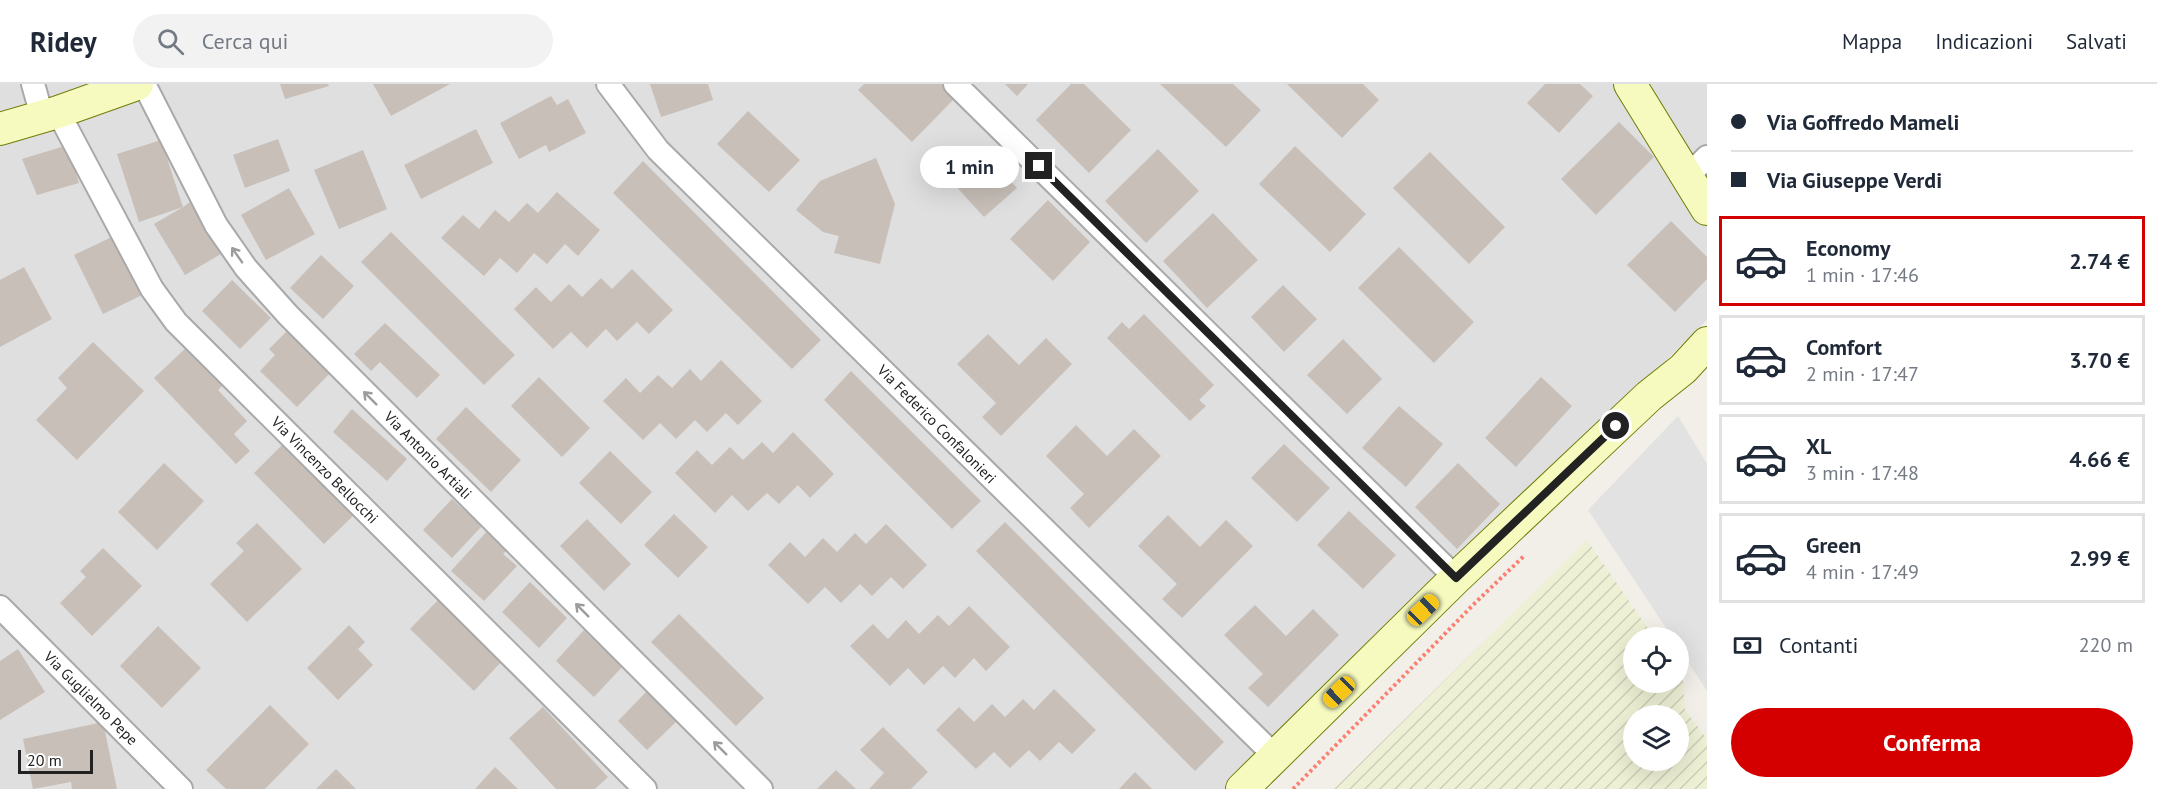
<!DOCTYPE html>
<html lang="it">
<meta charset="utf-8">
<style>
body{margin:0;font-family:"PT Sans",sans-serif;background:#f2f2f3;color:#1f2937;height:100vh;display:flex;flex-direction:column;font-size:22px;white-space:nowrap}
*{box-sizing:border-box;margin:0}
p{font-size:20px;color:#747a83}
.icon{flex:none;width:33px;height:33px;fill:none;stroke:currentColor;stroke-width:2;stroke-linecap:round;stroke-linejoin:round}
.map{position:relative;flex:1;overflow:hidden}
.side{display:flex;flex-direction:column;background:#fff;width:450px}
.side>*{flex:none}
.top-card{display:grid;align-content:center;height:132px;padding:0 24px;background:#fff}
.controls{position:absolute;left:1623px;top:543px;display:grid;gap:12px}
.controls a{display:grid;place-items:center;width:66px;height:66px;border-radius:50%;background:#fff;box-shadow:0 6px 24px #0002;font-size:30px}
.scale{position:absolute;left:18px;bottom:15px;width:75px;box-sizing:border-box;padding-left:6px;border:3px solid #222;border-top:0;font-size:16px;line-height:21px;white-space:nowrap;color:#222;-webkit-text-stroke:4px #fff;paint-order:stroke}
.end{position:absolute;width:27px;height:27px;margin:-14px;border:8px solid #222;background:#fff;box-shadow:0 0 0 3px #fff}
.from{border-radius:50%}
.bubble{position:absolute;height:42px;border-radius:21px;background:#fff;box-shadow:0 6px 24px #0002;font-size:20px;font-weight:800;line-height:42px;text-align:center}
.car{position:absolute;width:18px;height:36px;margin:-18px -9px;border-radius:8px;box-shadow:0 0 4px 2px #0007;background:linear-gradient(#f5c518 24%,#345 0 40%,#f5c518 0 76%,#345 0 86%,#f5c518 0)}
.top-card b{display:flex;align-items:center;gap:21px;height:57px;font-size:22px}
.top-card b+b{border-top:2px solid #e0e1e3}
.top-card i{width:15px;height:15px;background:#1f2937}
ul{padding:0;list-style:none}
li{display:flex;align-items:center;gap:18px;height:90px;margin:0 12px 9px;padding:0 12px;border:3px solid #e0e1e3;border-radius:0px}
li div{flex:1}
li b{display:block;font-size:22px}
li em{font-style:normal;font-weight:800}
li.active{border-color:#d40000}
li>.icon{width:54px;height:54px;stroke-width:1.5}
.pay{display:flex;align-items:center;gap:15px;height:66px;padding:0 24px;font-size:22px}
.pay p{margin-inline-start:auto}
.button{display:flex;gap:12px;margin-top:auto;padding:12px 24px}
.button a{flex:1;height:69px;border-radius:36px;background:#d40000;color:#fff;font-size:24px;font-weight:800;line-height:69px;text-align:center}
header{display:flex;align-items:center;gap:36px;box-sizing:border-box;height:84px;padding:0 30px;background:#fff;border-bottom:2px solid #e0e1e3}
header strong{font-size:28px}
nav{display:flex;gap:33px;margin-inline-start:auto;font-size:21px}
.search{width:420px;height:54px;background:#f2f2f3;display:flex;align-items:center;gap:15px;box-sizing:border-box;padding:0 21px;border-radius:33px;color:#747a83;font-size:22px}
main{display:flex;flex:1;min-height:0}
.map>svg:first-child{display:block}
.residential{fill:#e0dfdf}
.farmland{fill:url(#farmland-furrows);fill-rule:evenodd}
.parking{fill:#e2e2e2}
.building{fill:#c7bfb8}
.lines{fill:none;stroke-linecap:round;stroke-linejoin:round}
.street-casing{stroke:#a9a9a9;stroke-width:26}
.secondary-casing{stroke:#707d05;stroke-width:34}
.path{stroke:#fa8072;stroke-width:4;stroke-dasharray:3 3;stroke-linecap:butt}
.street{stroke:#fff;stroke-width:22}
.secondary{stroke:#f7fabf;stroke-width:32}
.oneway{stroke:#9c9c9c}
.route{stroke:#222;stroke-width:8}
.labels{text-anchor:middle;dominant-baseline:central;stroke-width:4.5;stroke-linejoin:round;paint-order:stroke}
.street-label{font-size:15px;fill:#222;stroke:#fff}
</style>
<header>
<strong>Ridey</strong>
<div class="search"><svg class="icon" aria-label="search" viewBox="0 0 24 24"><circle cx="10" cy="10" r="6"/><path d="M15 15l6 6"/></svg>Cerca qui</div>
<nav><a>Mappa</a><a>Indicazioni</a><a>Salvati</a></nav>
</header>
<main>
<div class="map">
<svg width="1707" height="705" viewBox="0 0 1707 705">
<defs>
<pattern id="farmland-furrows" width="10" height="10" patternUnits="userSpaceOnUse" patternTransform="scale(1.5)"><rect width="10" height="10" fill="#eef0d5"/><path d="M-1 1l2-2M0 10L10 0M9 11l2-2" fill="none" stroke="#ccceb7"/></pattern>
</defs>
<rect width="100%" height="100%" fill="#f2efe9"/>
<path class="residential" d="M 0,0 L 1707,0 L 1707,236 L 1228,705 L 0,705 Z"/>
<path class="farmland" d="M 1587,456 L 1654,553 L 1634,554 L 1634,598 L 1678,598 L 1679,589 L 1683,596 L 1685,626 L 1707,655 L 1707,705 L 1334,705 ZM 1634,632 L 1678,632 L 1678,676 L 1634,676 Z"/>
<path class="parking" d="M 1678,332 L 1707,380 L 1707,607 L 1679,564 L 1678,554 L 1672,553 L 1588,426 Z"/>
<path class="building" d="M 280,0 L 328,0 L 329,2 L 285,15 Z
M 373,0 L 450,0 L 391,32 Z
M 650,0 L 708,0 L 713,16 L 661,33 Z
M 864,0 L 941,0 L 955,14 L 912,58 L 858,6 Z
M 1005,0 L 1028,0 L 1017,12 Z
M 1071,0 L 1084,0 L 1131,46 L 1089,89 L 1036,36 Z
M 1160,0 L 1233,0 L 1261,26 L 1226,63 Z
M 1287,0 L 1363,0 L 1379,16 L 1342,54 Z
M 1545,0 L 1580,0 L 1593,12 L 1559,49 L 1527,19 Z
M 551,12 L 557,21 L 568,15 L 586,49 L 549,68 L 546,61 L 519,75 L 500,39 Z
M 748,27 L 800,76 L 769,108 L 717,60 Z
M 1619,38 L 1654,73 L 1596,131 L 1561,95 Z
M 476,45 L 493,79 L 421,115 L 404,81 Z
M 278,55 L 290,87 L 245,104 L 233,71 Z
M 161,56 L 183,123 L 190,118 L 221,170 L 185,191 L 154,140 L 183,123 L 139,138 L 117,70 Z
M 68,61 L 79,99 L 37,111 L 22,75 Z
M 1295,62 L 1366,130 L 1330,168 L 1259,100 Z
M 1158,65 L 1199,107 L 1146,159 L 1105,117 Z
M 363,66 L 387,125 L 339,145 L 314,86 Z
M 984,68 L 1017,104 L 984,133 L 952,98 Z
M 1430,68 L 1505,143 L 1469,180 L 1393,104 Z
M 876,74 L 895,120 L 880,180 L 834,169 L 839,152 L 823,148 L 796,126 L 820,97 Z
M 643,77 L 821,256 L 792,285 L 613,109 Z
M 289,104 L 315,150 L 266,176 L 241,131 Z
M 557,108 L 600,146 L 578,172 L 565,160 L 547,180 L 534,169 L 517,189 L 500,174 L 484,192 L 441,154 L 463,131 L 479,145 L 495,126 L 509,138 L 527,119 L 538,129 Z
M 1048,116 L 1090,158 L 1053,197 L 1010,155 Z
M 1213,129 L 1258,176 L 1207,224 L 1163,177 Z
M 1671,137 L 1707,173 L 1707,195 L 1675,228 L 1627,181 Z
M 391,148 L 515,271 L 484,301 L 361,178 Z
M 114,152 L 142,211 L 103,230 L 74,171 Z
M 1399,163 L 1474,238 L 1434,279 L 1358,204 Z
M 321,171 L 354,202 L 323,235 L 290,204 Z
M 24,183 L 52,235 L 0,263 L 0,196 Z
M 632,185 L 673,226 L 649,250 L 637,238 L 617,257 L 606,245 L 587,264 L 571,248 L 553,265 L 514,225 L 536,203 L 551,218 L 569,200 L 582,213 L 601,194 L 612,205 Z
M 232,196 L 271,234 L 240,265 L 202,227 Z
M 1283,201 L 1317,235 L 1284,268 L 1251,233 Z
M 1144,230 L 1214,301 L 1199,316 L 1206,322 L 1190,337 L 1107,254 L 1122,238 L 1129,245 Z
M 385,239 L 440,291 L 417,314 L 380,278 L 371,287 L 354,270 Z
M 289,245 L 332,287 L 297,323 L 260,287 L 275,271 L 269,265 Z
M 988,250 L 1019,281 L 1046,254 L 1072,280 L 1001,352 L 982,333 L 996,319 L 957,280 Z
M 1343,255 L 1382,295 L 1347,330 L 1307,291 Z
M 93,258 L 144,307 L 77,376 L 36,336 L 67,304 L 58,294 Z
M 188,262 L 224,300 L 218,306 L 247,337 L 234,350 L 250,367 L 236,380 L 154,294 Z
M 721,276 L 762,317 L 738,341 L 726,329 L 707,348 L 695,336 L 676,355 L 660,339 L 643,356 L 603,317 L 626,294 L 640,309 L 658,291 L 672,304 L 690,285 L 701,297 Z
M 851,287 L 981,417 L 952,445 L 824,316 Z
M 539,293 L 590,344 L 562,373 L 511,322 Z
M 1541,293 L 1572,322 L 1516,383 L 1485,354 Z
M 1399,322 L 1443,360 L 1406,403 L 1362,364 Z
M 466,323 L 521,376 L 491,408 L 436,355 Z
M 352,325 L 407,375 L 387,397 L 333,348 Z
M 1076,341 L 1107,372 L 1134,345 L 1161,372 L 1089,444 L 1070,424 L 1084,410 L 1046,372 Z
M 793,348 L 834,390 L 810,414 L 798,401 L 779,420 L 767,409 L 748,427 L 732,411 L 715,429 L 675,389 L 697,366 L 712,381 L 730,363 L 743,376 L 762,358 L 773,369 Z
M 283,360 L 353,432 L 324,460 L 254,389 Z
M 1284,360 L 1330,404 L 1297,438 L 1251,394 Z
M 610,367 L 652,408 L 621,440 L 579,399 Z
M 164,379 L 204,417 L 157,466 L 118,428 Z
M 1458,379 L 1500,420 L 1457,465 L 1415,423 Z
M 452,415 L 482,442 L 452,474 L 423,446 Z
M 1349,427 L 1396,471 L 1363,505 L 1317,461 Z
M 674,430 L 708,463 L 678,494 L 644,461 Z
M 1168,431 L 1200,463 L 1226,436 L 1253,462 L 1182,534 L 1162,515 L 1177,500 L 1138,462 Z
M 587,435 L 631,480 L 604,507 L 560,462 Z
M 1005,438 L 1224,658 L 1195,687 L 976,467 Z
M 257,439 L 302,485 L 247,538 L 210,500 L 244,467 L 236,459 Z
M 886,440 L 927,481 L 903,505 L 891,493 L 872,512 L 860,500 L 841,519 L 825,503 L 808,520 L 768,481 L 790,458 L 805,473 L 823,454 L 837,468 L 855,449 L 866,460 Z
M 489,445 L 509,464 L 503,470 L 517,482 L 484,517 L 451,487 Z
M 103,464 L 142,502 L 92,552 L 60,519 L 86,493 L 80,487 Z
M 530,498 L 567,534 L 539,564 L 502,528 Z
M 439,515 L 502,577 L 474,607 L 410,545 Z
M 1255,521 L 1286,552 L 1313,525 L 1339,551 L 1268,623 L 1248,604 L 1263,590 L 1224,551 Z
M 969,522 L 1010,563 L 986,587 L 974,574 L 955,594 L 943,582 L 924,601 L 908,584 L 890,602 L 850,562 L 873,540 L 888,555 L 906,536 L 919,550 L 938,531 L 949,542 Z
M 679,530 L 764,614 L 736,642 L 651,558 Z
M 349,541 L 365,558 L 358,565 L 373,581 L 338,616 L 307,584 Z
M 158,542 L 201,584 L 162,624 L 120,582 Z
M 584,546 L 622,583 L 594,613 L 556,577 Z
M 18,565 L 45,608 L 0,636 L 0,577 Z
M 1054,605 L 1096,646 L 1072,670 L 1059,658 L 1040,677 L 1029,666 L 1010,684 L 994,668 L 976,685 L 936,646 L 959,623 L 974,638 L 992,620 L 1005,633 L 1023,615 L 1034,626 Z
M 648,606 L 678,636 L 647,666 L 618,637 Z
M 270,621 L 309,660 L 265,705 L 226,705 L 206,686 Z
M 543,623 L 608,693 L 595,705 L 556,705 L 509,654 Z
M 103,638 L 117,705 L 72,705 L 71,698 L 33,705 L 23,655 Z
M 883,643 L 928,688 L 911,705 L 869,705 L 884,689 L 860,666 Z
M 495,683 L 518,705 L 475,705 Z
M 336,685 L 356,705 L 316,705 Z
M 836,686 L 856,705 L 817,705 Z
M 1135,688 L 1152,705 L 1119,705 Z"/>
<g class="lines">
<defs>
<path id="street" d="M 33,0 L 42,32
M 144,0 L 216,141 L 246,184 L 288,231 L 761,705
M 608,0 L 658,66 L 1275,672
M 955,0 L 1456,494
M 58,28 L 152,205 L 176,238 L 645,705
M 1687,93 L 1707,73
M 0,523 L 181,705"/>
<path id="secondary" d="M 1630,0 L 1707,125
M 0,45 L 58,28 L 137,0
M 1242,705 L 1456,494 L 1649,312 L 1683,285 L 1707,259"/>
</defs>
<use href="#street" class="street-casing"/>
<use href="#secondary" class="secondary-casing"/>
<path class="path" d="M 1293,705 L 1475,519 L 1525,471"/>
<use href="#street" class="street"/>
<use href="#secondary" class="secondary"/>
</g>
<defs><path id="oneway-shaft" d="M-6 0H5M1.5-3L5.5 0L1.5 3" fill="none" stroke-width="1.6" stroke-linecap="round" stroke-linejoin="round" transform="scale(1.5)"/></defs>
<g class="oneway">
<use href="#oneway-shaft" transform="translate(237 171) rotate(-125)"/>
<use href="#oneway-shaft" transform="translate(370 314) rotate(-135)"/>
<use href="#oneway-shaft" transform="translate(582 526) rotate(-135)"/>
<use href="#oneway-shaft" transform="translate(720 664) rotate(-135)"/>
</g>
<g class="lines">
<path class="route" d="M 1039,82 L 1456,494 L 1616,342"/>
</g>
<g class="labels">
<g class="street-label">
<text transform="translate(937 340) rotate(45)">Via Federico Confalonieri</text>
<text transform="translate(428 371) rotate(45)">Via Antonio Artiali</text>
<text transform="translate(325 386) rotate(45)">Via Vincenzo Bellocchi</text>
<text transform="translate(91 614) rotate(45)">Via Guglielmo Pepe</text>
</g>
</g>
</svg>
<div class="controls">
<a><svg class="icon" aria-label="locate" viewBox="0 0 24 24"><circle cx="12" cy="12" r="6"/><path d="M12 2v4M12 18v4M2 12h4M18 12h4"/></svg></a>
<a><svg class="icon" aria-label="layers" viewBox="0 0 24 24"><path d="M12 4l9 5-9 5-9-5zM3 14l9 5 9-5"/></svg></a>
</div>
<div class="scale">20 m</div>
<i class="end from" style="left:1616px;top:342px"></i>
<i class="end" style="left:1039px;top:82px"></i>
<div class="bubble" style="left:920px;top:62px;width:99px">1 min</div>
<i class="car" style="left:1423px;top:526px;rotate:46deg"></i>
<i class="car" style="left:1339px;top:608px;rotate:226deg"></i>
</div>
<section class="side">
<div class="top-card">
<b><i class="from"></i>Via Goffredo Mameli</b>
<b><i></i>Via Giuseppe Verdi</b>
</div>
<ul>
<li class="active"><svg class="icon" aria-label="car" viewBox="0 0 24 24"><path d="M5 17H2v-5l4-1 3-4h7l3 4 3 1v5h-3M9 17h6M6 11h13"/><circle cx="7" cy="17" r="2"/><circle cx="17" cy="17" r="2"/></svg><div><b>Economy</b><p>1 min · 17:46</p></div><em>2.74 €</em></li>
<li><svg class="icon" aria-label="car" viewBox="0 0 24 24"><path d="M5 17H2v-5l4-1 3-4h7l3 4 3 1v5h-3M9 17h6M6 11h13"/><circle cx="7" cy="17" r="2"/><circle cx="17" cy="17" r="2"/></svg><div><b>Comfort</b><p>2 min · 17:47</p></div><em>3.70 €</em></li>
<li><svg class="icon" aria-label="car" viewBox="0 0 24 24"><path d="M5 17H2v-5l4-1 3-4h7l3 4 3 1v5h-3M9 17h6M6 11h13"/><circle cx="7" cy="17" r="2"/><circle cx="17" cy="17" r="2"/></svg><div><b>XL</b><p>3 min · 17:48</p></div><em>4.66 €</em></li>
<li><svg class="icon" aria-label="car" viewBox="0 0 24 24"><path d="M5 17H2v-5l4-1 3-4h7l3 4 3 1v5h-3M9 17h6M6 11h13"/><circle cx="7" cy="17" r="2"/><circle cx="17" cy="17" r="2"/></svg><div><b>Green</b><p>4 min · 17:49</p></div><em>2.99 €</em></li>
</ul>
<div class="pay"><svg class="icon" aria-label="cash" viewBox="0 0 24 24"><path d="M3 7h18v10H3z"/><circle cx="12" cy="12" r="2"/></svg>Contanti<p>220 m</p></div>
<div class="button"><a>Conferma</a></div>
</section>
</main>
